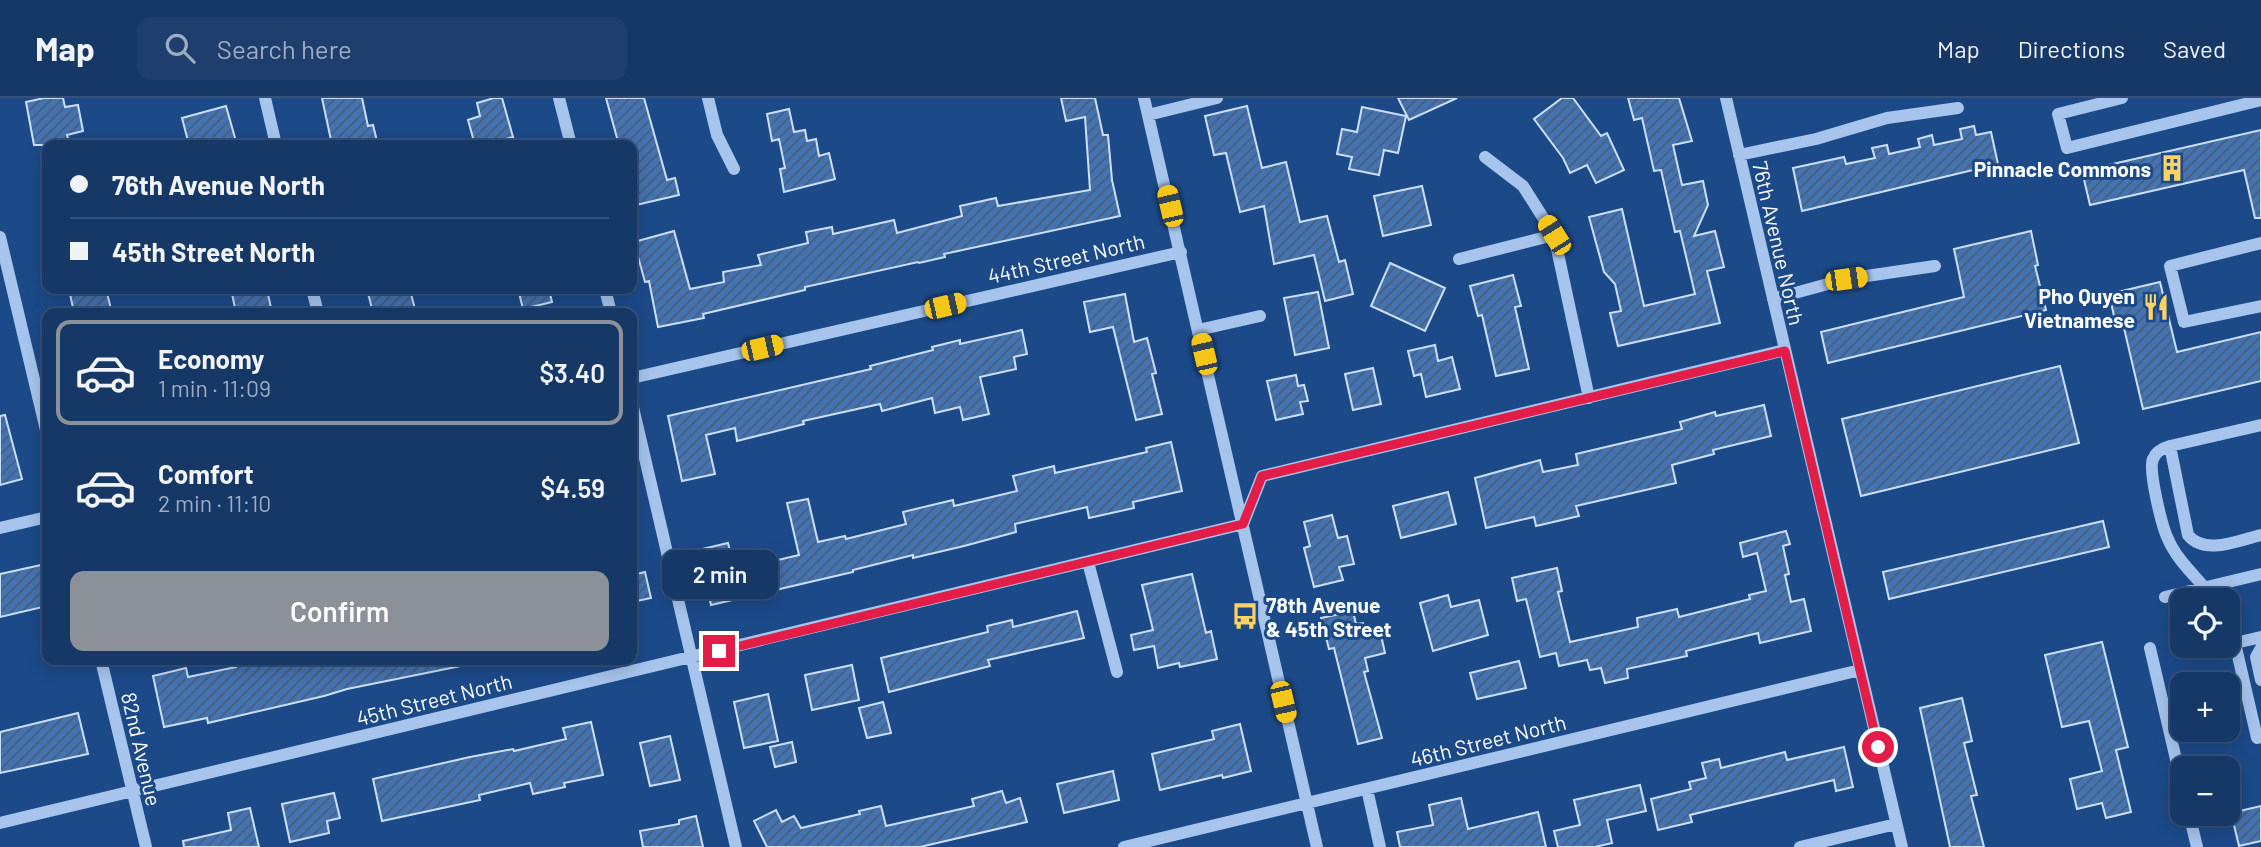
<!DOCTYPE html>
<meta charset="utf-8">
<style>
body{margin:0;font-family:Barlow,sans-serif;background:#1e3f6d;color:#f1f3f6;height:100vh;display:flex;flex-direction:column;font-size:26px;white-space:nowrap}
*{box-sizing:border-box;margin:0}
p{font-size:23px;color:#9dacc0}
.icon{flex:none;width:38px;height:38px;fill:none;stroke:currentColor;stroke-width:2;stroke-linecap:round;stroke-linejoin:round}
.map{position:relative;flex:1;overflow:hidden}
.details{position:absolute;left:42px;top:210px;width:595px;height:357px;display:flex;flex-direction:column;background:#153867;border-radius:14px;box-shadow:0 4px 18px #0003,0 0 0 2px #34527b}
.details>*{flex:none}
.top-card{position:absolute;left:42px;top:42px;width:595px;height:154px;border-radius:14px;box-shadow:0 4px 18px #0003,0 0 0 2px #34527b;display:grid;align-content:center;height:154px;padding:0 28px;background:#153867}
.controls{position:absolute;left:2170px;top:490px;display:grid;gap:14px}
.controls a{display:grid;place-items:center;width:70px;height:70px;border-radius:14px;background:#153867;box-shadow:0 4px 18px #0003,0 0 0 2px #34527b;font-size:35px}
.end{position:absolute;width:32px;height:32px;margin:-16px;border:9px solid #e11d48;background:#fff;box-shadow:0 0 0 4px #fff}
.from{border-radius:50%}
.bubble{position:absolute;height:49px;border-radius:14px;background:#153867;box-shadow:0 4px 18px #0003,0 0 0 2px #34527b;font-size:23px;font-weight:600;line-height:49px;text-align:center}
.car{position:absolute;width:21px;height:42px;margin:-21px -10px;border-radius:9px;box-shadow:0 0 5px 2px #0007;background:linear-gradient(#f5c518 24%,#345 0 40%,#f5c518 0 76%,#345 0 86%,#f5c518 0)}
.top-card b{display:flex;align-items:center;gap:24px;height:66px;font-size:26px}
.top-card b+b{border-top:2px solid #34527b}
.top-card i{width:18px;height:18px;background:#f1f3f6}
ul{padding:12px 0 0;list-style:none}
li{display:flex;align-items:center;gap:21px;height:105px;margin:0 14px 10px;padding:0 14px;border:4px solid transparent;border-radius:14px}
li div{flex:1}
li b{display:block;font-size:26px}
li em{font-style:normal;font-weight:600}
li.on{border-color:#8c9099}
li>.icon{width:63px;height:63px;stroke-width:1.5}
.primary-button{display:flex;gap:14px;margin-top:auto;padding:14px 28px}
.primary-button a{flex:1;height:80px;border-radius:14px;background:#8c9099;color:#fff;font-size:28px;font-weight:600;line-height:80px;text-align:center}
header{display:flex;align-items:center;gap:42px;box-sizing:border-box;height:98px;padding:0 35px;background:#153867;border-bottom:2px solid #34527b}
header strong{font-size:33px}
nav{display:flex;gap:38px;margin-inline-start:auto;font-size:24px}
.search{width:490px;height:63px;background:#1e3f6d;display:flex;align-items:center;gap:18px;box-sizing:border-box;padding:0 24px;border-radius:14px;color:#9dacc0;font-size:26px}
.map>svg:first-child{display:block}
.building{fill:url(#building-hatch);stroke:#cbdff9;stroke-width:2}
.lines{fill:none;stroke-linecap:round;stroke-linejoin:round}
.minor{stroke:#a6c4ec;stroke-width:12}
.route{stroke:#e11d48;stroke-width:9}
.labels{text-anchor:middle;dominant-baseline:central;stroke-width:6;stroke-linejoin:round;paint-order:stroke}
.poi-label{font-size:21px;font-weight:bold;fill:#fff;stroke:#1c4a89;text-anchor:end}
.street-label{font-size:21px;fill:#fff;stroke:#1c4a89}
</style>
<header>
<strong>Map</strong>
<div class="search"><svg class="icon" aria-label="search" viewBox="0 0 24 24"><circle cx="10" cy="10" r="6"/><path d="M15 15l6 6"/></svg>Search here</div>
<nav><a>Map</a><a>Directions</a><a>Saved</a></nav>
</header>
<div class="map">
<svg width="2261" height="749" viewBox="0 0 2261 749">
<defs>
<pattern id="building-hatch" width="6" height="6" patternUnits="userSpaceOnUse" patternTransform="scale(1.75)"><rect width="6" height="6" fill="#4473b2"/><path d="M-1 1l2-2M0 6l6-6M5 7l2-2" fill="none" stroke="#485e7a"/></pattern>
</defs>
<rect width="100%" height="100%" fill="#1c4a89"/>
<path class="building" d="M 44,0 L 63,0 L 65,9 L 78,7 L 83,33 L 67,37 L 70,47 L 34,47 L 26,4 Z
M 322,0 L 362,0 L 368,28 L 373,27 L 378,47 L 332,47 Z
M 494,0 L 502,0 L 513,39 L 484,47 L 475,47 L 468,22 L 480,18 L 477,5 Z
M 606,0 L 644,0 L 667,82 L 675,80 L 679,97 L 636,107 L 632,90 L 632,47 L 619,47 Z
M 1061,0 L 1095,0 L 1103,37 L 1108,37 L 1112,82 L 1120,118 L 944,156 L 945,159 L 919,165 L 918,164 L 805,189 L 805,192 L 703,216 L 704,220 L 658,229 L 649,183 L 645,184 L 634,144 L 674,133 L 690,191 L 724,184 L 723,174 L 761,167 L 758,157 L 808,145 L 806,134 L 832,129 L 833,136 L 894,122 L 897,135 L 962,118 L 960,108 L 996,100 L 998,108 L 1090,92 L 1085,19 L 1066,23 Z
M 1398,0 L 1457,0 L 1409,22 Z
M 1562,0 L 1573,0 L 1601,38 L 1607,35 L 1624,72 L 1596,85 L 1587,67 L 1570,75 L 1563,60 L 1534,21 Z
M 1628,0 L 1679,0 L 1692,43 L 1673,47 L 1682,87 L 1703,83 L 1708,107 L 1694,138 L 1715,133 L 1724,169 L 1707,173 L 1720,225 L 1618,248 L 1610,215 L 1621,213 L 1615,186 L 1604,174 L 1589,119 L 1622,111 L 1644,208 L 1695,196 L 1680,133 L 1675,134 L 1661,72 L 1654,73 L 1642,20 L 1634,22 Z
M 226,8 L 237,47 L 189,47 L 182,20 Z
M 1247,8 L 1262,70 L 1286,64 L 1300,124 L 1327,118 L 1339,164 L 1345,162 L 1353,196 L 1325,203 L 1314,157 L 1274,166 L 1264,108 L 1240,114 L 1226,55 L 1214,57 L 1205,18 Z
M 1362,9 L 1406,18 L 1398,55 L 1384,52 L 1379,77 L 1349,71 L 1352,59 L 1337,56 L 1342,31 L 1357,34 Z
M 789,11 L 794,34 L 805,32 L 807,43 L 816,41 L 819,58 L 829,55 L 835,81 L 784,94 L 780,71 L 785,70 L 779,41 L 772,43 L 767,16 Z
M 1974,28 L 1976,37 L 1991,34 L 1998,66 L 1802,113 L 1793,70 L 1844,59 L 1846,66 L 1875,60 L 1872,50 L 1887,47 L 1889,56 L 1920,49 L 1918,41 L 1932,37 L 1934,47 L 1962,41 L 1960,31 Z
M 2261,32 L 2261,120 L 2255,120 L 2244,72 L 2090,107 L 2082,73 Z
M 1422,88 L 1431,127 L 1383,138 L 1374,98 Z
M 2031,133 L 2038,167 L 2035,168 L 2046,212 L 1828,265 L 1821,234 L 1964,199 L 1954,151 Z
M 1390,165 L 1445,190 L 1425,233 L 1371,208 Z
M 1513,177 L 1521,208 L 1515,209 L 1529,271 L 1496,278 L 1482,217 L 1478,218 L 1470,188 Z
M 2160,184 L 2177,254 L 2261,234 L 2261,283 L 2143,311 L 2124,230 L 2117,231 L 2109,196 Z
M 69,191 L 106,191 L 112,215 L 74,215 Z
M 231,191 L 267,191 L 272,215 L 236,215 Z
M 367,191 L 396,191 L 396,195 L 410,192 L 416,215 L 373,215 Z
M 518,191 L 549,191 L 552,204 L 523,211 Z
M 1318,194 L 1329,250 L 1295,257 L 1284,200 Z
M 1125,196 L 1134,244 L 1147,240 L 1156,275 L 1152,276 L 1162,316 L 1136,322 L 1113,229 L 1090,234 L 1084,204 Z
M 1022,232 L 1027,256 L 1014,259 L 1016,271 L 980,279 L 989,316 L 963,322 L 960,309 L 935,315 L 932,300 L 882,313 L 880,306 L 803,323 L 804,326 L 737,343 L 735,330 L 706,337 L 715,376 L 682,383 L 668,318 L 871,271 L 870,268 L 933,252 L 932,249 L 960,242 L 960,246 Z
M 1435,247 L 1438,263 L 1452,259 L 1460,291 L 1426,299 L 1421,276 L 1414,278 L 1408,253 Z
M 2060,268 L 2079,345 L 1861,398 L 1842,321 Z
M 1373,270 L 1381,306 L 1353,312 L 1345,276 Z
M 1296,277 L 1298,288 L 1304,287 L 1308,303 L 1300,304 L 1303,316 L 1276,322 L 1267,283 Z
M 1764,307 L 1771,338 L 1713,352 L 1714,356 L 1672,367 L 1676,385 L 1576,408 L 1579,418 L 1536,428 L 1534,419 L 1486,430 L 1475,380 L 1540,362 L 1543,374 L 1578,367 L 1576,356 L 1682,331 L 1680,324 L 1715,314 L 1716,318 Z
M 5,317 L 22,381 L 0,387 L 0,318 Z
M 1171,344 L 1182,393 L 1133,404 L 1134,410 L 1089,420 L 1087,409 L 1015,426 L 1016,434 L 964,448 L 913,460 L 913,457 L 853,472 L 853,474 L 711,507 L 698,452 L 728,445 L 735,472 L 799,457 L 787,405 L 808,401 L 818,444 L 845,438 L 846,441 L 906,426 L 903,414 L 953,402 L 954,408 L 1017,393 L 1013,378 L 1054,368 L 1055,375 L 1147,354 L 1146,350 Z
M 1448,394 L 1456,426 L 1401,440 L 1393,408 Z
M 1332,417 L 1338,440 L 1347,438 L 1354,466 L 1339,469 L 1343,482 L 1314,489 L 1304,450 L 1310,448 L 1304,424 Z
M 2103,423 L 2109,449 L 1889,501 L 1883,474 Z
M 1786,433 L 1790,446 L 1783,448 L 1789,476 L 1785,477 L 1791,504 L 1804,501 L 1811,533 L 1760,545 L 1758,535 L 1686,553 L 1687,558 L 1627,571 L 1628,580 L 1605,585 L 1601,570 L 1590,572 L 1587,562 L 1559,568 L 1556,555 L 1540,559 L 1526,501 L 1517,503 L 1512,480 L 1557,470 L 1562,493 L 1558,494 L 1570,544 L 1638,529 L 1637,520 L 1677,511 L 1679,519 L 1750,501 L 1749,497 L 1766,493 L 1757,455 L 1743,459 L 1740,445 Z
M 41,467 L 47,495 L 47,508 L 0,519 L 0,476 Z
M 645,474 L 651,500 L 632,504 L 632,477 Z
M 1192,476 L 1206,535 L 1211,533 L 1217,561 L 1180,569 L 1179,565 L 1158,570 L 1154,548 L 1134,552 L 1131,537 L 1153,532 L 1142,487 Z
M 1448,497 L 1451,509 L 1479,502 L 1488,537 L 1433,553 L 1420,505 Z
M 1077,513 L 1084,540 L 988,562 L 990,568 L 889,594 L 881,560 L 988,534 L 987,528 L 1012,522 L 1013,529 Z
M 1353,513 L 1356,526 L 1363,525 L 1367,540 L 1381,537 L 1385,555 L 1365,560 L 1368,573 L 1364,574 L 1382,640 L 1358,646 L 1334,550 L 1329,551 L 1321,520 Z
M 2102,544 L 2128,649 L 2116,652 L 2131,714 L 2106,720 L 2102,705 L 2077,711 L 2070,681 L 2102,673 L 2089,623 L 2062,629 L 2045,557 Z
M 234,562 L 460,562 L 461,568 L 347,591 L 324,598 L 208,625 L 207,620 L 164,629 L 153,578 L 186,570 L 188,579 L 236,569 Z
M 1519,563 L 1526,590 L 1477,601 L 1470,575 Z
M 852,567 L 859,602 L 812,612 L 805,577 Z
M 768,596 L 778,643 L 744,650 L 734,604 Z
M 1962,600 L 1972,643 L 1964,645 L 1977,697 L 1971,698 L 1984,749 L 1950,749 L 1920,610 Z
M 883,604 L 891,635 L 867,640 L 859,610 Z
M 78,615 L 88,656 L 0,675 L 0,634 Z
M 591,624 L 603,677 L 564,685 L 565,689 L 533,696 L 530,685 L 479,697 L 480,702 L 382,723 L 373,681 L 470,659 L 513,651 L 514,653 L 566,641 L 563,630 Z
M 1240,626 L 1251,673 L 1223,680 L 1222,677 L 1160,692 L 1152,656 L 1214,641 L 1212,633 Z
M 670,638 L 680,682 L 650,688 L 640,645 Z
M 792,644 L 796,664 L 775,669 L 770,649 Z
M 1844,649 L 1853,689 L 1836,693 L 1834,682 L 1690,717 L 1692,724 L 1658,732 L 1651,701 L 1691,691 L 1689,684 L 1706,680 L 1702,665 L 1719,661 L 1721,670 L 1785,654 L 1787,662 Z
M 1113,673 L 1119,702 L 1064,715 L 1057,686 Z
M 1640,687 L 1646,713 L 1607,722 L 1612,745 L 1595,749 L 1558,749 L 1554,733 L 1580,727 L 1574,702 Z
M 1002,693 L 1006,705 L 1020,700 L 1027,724 L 920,749 L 767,749 L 754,723 L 776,712 L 782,724 L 794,718 L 801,730 L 860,716 L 859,713 L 881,708 L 886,728 L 974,708 L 972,701 Z
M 334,695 L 340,720 L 327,723 L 329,735 L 290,744 L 282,706 Z
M 1461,700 L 1468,731 L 1538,714 L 1546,749 L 1400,749 L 1397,734 L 1433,727 L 1429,707 Z
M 2261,708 L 2261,743 L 2239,748 L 2231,715 Z
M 250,710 L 259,749 L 184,749 L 183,743 L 231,732 L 228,715 Z
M 696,718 L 703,749 L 643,749 L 640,733 L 679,726 L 679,722 Z"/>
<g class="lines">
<path class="minor" d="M 265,0 L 276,47
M 559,0 L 571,47
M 708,0 L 717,37 L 734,71
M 1144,0 L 1317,749
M 1726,0 L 1902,749
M 2122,0 L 2058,16 L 2067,50 L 2261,2
M 1148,17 L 1217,0
M 1739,57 L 1816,41 L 1887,20 L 1958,10
M 1485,59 L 1523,88 L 1554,137 L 1589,300
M 0,139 L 47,336
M 2261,145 L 2170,168 L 2184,224 L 2261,208
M 1459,161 L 1554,137
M 312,191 L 318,215
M 605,191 L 611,215
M 1773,201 L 1846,181 L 1935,168
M 1198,232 L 1260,218
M 632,280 L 1181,154
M 632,305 L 736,749
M 2170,348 L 2188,437 C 2205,458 2239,442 2261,437
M 0,430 L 47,419
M 1088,464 L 1117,574
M 2220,486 L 2225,502
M 2205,490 C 2192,475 2176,460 2168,441 C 2162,429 2148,372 2153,361 C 2156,353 2163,350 2170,348 L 2261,327
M 2165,499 L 2261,476
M 2228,515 L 2257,640 L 2261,639
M 2235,545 L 2261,539
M 2150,550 L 2182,687
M 2261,550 L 2256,559 L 2261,582
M 101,562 L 146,749
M 1367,691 L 1380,749
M 2189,716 L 2197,749
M 0,725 L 1243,426 L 1262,378 L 1785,252
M 1124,749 L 1860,572
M 1800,749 L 1896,726"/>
</g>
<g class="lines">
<path class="route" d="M 719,553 L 1243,426 L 1262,378 L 1785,253 L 1878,649"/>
</g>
<defs>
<symbol id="building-bare" viewBox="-9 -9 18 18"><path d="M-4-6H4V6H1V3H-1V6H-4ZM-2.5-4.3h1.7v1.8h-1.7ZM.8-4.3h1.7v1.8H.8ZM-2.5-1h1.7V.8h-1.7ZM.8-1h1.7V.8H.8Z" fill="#fdd364" stroke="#1c4a89" stroke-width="2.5" paint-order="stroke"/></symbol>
<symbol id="restaurant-bare" viewBox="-9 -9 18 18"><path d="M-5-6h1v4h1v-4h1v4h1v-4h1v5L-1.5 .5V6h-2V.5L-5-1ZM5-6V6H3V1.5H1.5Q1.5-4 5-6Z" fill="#fdd364" stroke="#1c4a89" stroke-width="2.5" paint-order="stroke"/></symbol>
<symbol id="bus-bare" viewBox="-9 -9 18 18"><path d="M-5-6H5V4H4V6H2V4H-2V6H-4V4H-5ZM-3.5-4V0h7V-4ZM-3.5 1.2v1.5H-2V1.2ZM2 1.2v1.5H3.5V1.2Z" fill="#fdd364" stroke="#1c4a89" stroke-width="2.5" paint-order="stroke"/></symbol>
</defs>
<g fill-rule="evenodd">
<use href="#building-bare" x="2153" y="51" width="38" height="38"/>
<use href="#restaurant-bare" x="2137" y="190" width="38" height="38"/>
<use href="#bus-bare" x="1226" y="499" width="38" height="38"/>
</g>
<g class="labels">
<g class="poi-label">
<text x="2151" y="70">Pinnacle Commons</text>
<text x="2135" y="197">Pho Quyen<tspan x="2135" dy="24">Vietnamese</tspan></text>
<text x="1266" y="506" text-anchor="start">78th Avenue<tspan x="1266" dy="24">&amp; 45th Street</tspan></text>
</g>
<g class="street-label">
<text transform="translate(1779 145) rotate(77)">76th Avenue North</text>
<text transform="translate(1066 160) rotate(-13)">44th Street North</text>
<text transform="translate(434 601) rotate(-14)">45th Street North</text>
<text transform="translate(1488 642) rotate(-14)">46th Street North</text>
<text transform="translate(142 651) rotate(77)">82nd Avenue</text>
</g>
</g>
</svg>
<div class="controls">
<a><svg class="icon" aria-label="locate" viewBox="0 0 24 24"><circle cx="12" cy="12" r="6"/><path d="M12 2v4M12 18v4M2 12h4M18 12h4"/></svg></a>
<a>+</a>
<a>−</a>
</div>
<i class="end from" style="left:1878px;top:649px"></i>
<i class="end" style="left:719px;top:553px"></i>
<div class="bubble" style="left:662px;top:452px;width:116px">2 min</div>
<i class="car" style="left:1170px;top:108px;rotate:347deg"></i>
<i class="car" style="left:1554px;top:137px;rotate:328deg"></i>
<i class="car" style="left:1846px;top:181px;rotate:82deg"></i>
<i class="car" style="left:945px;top:208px;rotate:77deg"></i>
<i class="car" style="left:762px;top:250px;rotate:77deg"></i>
<i class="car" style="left:1204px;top:256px;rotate:347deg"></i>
<i class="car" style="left:1283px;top:604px;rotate:167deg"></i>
<div class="top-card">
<b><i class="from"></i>76th Avenue North</b>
<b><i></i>45th Street North</b>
</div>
<section class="details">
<ul>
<li class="on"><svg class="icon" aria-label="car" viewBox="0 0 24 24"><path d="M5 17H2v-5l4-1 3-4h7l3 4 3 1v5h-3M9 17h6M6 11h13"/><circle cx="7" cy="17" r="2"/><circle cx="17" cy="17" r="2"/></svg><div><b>Economy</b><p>1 min · 11:09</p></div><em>$3.40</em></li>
<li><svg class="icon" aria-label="car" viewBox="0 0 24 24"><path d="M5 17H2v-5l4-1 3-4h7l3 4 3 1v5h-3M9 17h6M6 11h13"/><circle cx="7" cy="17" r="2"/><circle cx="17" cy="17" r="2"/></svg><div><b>Comfort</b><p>2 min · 11:10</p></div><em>$4.59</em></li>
</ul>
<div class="primary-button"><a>Confirm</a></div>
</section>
</div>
